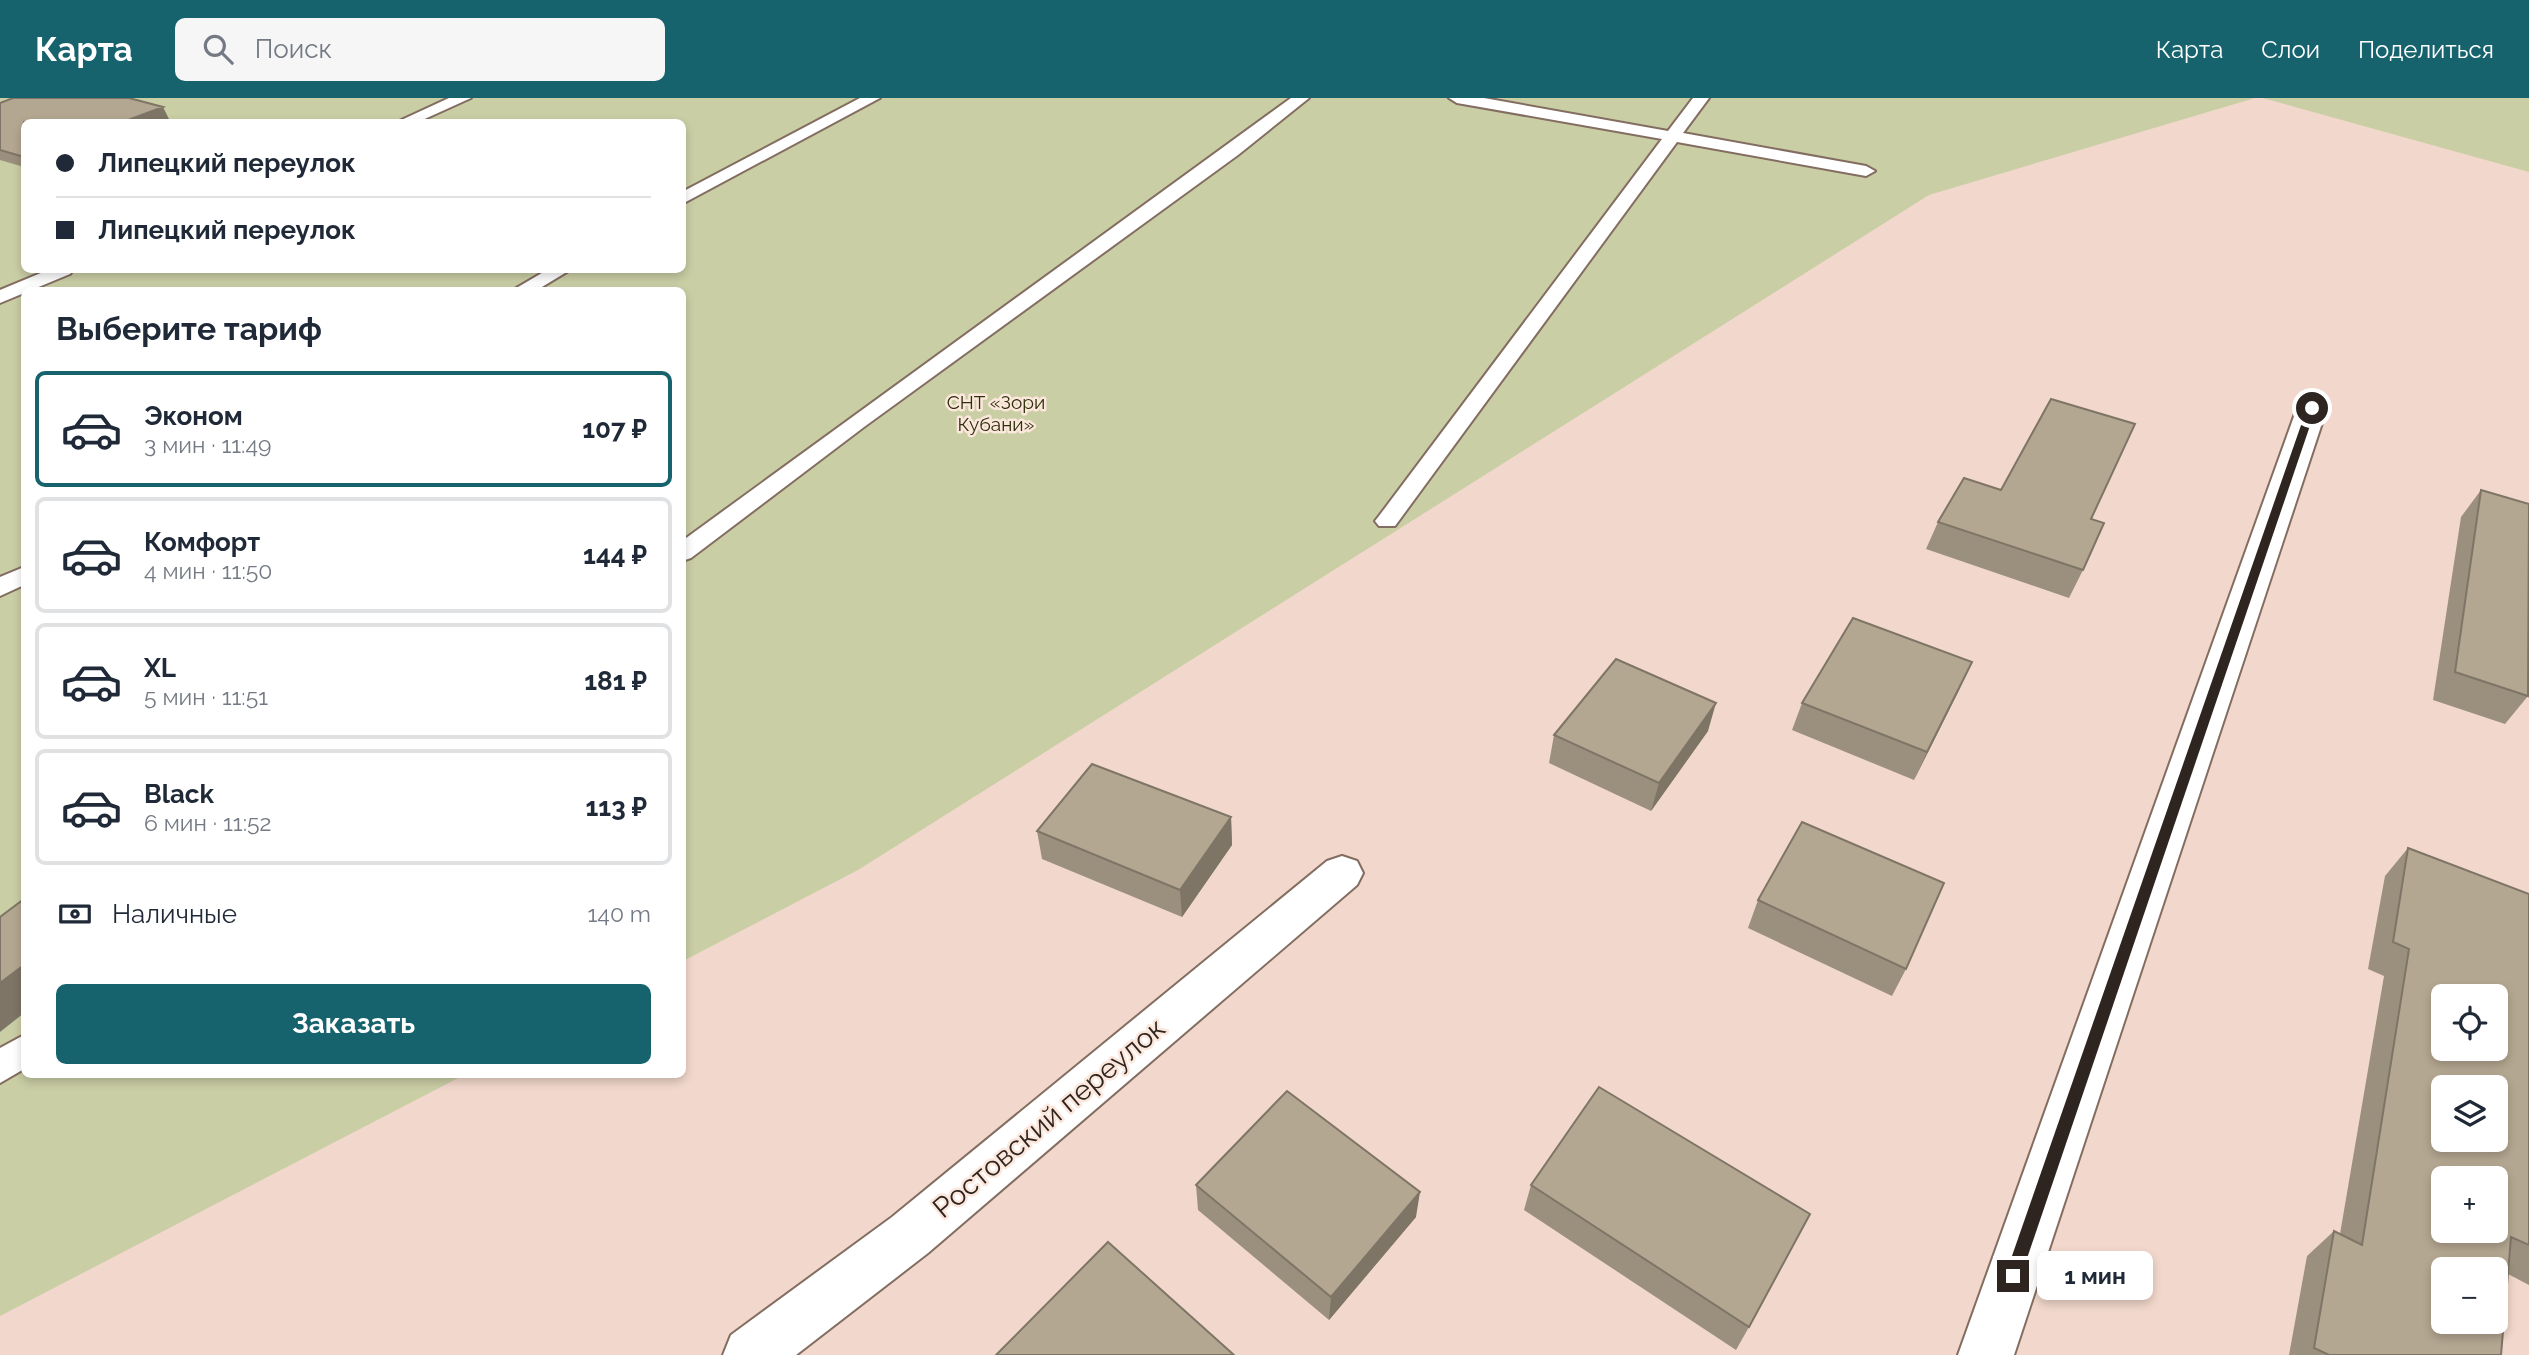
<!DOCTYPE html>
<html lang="ru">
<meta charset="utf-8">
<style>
body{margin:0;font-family:Raleway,sans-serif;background:#f6f6f7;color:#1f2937;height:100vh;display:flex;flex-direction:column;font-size:26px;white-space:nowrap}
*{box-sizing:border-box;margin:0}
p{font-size:23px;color:#747a83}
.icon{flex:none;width:38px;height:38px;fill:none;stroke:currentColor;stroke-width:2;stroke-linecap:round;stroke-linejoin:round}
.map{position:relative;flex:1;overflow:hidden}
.side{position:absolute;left:21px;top:189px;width:665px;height:791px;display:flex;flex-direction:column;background:#fff;border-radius:10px;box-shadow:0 4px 10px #0003}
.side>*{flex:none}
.hud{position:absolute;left:21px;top:21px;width:665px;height:154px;border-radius:10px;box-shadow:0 4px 10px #0003;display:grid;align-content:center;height:154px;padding:0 35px;background:#fff}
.fabs{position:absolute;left:2431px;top:886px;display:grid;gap:14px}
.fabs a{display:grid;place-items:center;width:77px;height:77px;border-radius:10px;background:#fff;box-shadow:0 4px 10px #0003;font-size:35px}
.end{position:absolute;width:32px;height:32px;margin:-16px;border:9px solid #2f2520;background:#fff;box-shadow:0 0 0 4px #fff}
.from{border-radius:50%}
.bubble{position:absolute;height:49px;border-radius:10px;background:#fff;box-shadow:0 4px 10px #0003;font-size:23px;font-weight:700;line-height:49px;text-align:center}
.hud b{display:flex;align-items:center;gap:24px;height:66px;font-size:26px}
.hud b+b{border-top:2px solid #e0e1e3}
.hud i{width:18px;height:18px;background:#1f2937}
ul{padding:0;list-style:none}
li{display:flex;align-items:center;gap:21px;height:116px;margin:0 14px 10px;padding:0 21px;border:4px solid #e0e1e3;border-radius:10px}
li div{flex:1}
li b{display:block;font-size:26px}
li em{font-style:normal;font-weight:700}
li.active{border-color:#17636d}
li>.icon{width:63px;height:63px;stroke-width:1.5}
h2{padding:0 35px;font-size:32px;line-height:84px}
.pay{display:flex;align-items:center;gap:18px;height:77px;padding:0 35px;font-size:26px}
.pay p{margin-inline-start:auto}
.button{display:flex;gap:14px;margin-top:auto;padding:14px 35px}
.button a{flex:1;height:80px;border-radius:10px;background:#17636d;color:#fff;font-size:28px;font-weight:700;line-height:80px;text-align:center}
header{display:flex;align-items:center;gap:42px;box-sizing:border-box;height:98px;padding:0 35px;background:#17636d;color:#fff}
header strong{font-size:33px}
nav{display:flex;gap:38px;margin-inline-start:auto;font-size:24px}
.search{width:490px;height:63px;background:#f6f6f7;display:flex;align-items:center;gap:18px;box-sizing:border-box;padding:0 24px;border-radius:10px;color:#747a83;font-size:26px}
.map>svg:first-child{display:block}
.green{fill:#cacea5;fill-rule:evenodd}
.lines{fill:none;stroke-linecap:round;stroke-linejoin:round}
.lane-casing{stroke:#836d61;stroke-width:4}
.street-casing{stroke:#836d61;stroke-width:4}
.lane{fill:#fff;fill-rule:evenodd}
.street{fill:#fff;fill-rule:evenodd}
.wall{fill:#9b907d}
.shaded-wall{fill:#7e7566}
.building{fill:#b4a791;stroke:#7e7566;stroke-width:2;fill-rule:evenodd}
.route{fill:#2f2520}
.labels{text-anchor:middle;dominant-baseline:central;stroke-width:5;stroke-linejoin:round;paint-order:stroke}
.far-park-label{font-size:19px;fill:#2e300c;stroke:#fce7dc}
.near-street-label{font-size:28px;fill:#2f2520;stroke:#fce7dc}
</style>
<header>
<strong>Карта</strong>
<div class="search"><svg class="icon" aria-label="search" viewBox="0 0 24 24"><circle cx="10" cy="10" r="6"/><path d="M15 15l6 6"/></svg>Поиск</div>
<nav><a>Карта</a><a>Слои</a><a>Поделиться</a></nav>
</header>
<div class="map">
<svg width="2529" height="1257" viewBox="0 0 2529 1257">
<rect width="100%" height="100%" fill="#f2d8cc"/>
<path class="green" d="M 0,0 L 2255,0 L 1929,97 L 858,772 L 683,863 L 682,192 L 24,192 L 24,976 L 464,977 L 0,1218 ZM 24,24 L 682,24 L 682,172 L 24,172 Z
M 2263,0 L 2529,0 L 2529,74 Z"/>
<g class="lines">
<defs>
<path id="lane" d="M 449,0 L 471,0 L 418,24 L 397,24 Z
M 860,0 L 880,0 L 682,106 L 682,94 Z
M 1291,0 L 1309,0 L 1238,57 L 864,329 L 691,460 L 682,463 L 682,443 Z
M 1449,0 L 1484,0 L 1668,33 L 1693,0 L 1709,0 L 1683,35 L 1866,68 L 1875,73 L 1866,78 L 1677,44 L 1395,428 L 1379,428 L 1375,423 L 1379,418 L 1662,41 L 1457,5 Z
M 48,172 L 73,172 L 70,176 L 0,205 L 0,192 Z
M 547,172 L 570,172 L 537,192 L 513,192 Z
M 24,469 L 24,487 L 0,498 L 0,479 Z
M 24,937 L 24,971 L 0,985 L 0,950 Z"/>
<path id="street" d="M 2312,301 L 2323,304 L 2327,310 L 2014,1257 L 1958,1257 L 2297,310 L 2301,304 Z
M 1342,758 L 1357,763 L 1363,775 L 1357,787 L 928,1155 L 796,1257 L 723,1257 L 731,1237 L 892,1119 L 1327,763 Z"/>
</defs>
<use href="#lane" class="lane-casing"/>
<use href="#street" class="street-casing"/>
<use href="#lane" class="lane"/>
<use href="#street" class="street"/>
</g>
<path class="wall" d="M 0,5 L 169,21 L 160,24 L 24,24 L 24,69 L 0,62 Z
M 2481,392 L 2528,598 L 2505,626 L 2433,602 L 2461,419 Z
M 2091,421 L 2083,472 L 2069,500 L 1926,451 L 1938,424 Z
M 1959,592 L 1914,682 L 1792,632 L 1802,605 Z
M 1708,633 L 1651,713 L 1549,665 L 1554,637 Z
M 1231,719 L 1232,747 L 1182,819 L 1042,761 L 1037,733 Z
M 2408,750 L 2529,796 L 2529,1187 L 2508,1176 L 2501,1257 L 2289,1257 L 2307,1158 L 2334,1133 L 2340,1136 L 2384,878 L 2368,871 L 2385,778 Z
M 1758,802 L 1906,871 L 1892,898 L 1748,830 Z
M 1196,1087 L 1416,1119 L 1329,1222 L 1198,1112 Z
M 1531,1087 L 1749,1229 L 1736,1252 L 1524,1112 Z"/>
<path class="shaded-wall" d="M 163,9 L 169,21 L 160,24 L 123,24 Z
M 1972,564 L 1959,592 L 1914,682 L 1927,654 Z
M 1716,605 L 1708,633 L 1651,713 L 1659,685 Z
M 1231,719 L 1232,747 L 1182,819 L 1180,792 Z
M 24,867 L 24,915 L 0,934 L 0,885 Z
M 1420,1094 L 1416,1119 L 1329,1222 L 1331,1199 Z"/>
<path class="building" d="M 13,0 L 129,0 L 163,9 L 123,24 L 24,24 L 24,59 L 0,52 L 0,5 Z
M 2051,301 L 2135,326 L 2091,421 L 2104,425 L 2083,472 L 1938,424 L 1964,380 L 2001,392 Z
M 2481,392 L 2529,406 L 2528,598 L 2455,574 Z
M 1853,520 L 1972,564 L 1927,654 L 1802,605 Z
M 1616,561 L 1716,605 L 1659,685 L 1554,637 Z
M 1092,666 L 1231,719 L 1180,792 L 1037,733 Z
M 1802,724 L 1944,785 L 1906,871 L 1758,802 Z
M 2408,750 L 2529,796 L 2529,1147 L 2511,1139 L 2501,1257 L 2329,1257 L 2314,1250 L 2334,1133 L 2362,1147 L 2409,851 L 2393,844 ZM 2443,898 L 2496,898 L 2496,950 L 2443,950 ZM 2443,989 L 2496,989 L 2496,1041 L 2443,1041 ZM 2443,1080 L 2496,1080 L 2496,1132 L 2443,1132 ZM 2443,1171 L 2496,1171 L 2496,1223 L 2443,1223 Z
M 24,801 L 24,867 L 0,885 L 0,819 Z
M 1599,989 L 1810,1116 L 1749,1229 L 1531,1087 Z
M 1287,993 L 1420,1094 L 1331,1199 L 1196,1087 Z
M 1108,1144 L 1234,1257 L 996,1257 Z"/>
<path class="route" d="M 2312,307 L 2316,310 L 2021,1178 L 2013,1186 L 2005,1178 L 2307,310 Z"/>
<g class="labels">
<g class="far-park-label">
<text x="996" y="304">СНТ «Зори<tspan x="996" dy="22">Кубани»</tspan></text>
</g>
<g class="near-street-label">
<text transform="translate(1049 1020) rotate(-40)">Ростовский переулок</text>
</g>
</g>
</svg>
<div class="fabs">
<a><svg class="icon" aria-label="locate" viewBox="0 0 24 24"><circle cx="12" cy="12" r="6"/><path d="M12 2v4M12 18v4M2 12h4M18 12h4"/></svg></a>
<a><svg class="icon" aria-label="layers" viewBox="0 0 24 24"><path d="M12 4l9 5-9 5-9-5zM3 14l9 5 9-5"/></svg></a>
<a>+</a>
<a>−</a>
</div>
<i class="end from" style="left:2312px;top:310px"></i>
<i class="end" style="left:2013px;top:1178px"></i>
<div class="bubble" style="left:2037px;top:1153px;width:116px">1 мин</div>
<div class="hud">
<b><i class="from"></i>Липецкий переулок</b>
<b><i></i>Липецкий переулок</b>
</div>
<section class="side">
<h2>Выберите тариф</h2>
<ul>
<li class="active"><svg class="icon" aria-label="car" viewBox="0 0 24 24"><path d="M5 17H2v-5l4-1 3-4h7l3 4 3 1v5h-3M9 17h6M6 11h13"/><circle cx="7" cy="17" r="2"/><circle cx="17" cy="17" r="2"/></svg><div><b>Эконом</b><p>3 мин · 11:49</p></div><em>107 ₽</em></li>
<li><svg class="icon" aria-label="car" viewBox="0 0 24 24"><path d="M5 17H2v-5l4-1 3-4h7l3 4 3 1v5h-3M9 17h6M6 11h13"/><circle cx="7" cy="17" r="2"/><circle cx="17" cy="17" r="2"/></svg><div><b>Комфорт</b><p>4 мин · 11:50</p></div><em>144 ₽</em></li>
<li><svg class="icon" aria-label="car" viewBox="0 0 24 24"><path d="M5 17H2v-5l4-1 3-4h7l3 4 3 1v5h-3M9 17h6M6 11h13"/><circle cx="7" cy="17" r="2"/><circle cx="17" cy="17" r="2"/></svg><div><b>XL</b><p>5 мин · 11:51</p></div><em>181 ₽</em></li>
<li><svg class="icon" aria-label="car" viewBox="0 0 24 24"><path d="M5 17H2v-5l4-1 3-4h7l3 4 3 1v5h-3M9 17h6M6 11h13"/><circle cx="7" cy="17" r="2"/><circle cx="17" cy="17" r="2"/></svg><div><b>Black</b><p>6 мин · 11:52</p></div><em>113 ₽</em></li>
</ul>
<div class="pay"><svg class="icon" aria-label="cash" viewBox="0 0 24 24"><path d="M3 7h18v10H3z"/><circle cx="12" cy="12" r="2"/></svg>Наличные<p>140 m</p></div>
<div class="button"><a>Заказать</a></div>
</section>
</div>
